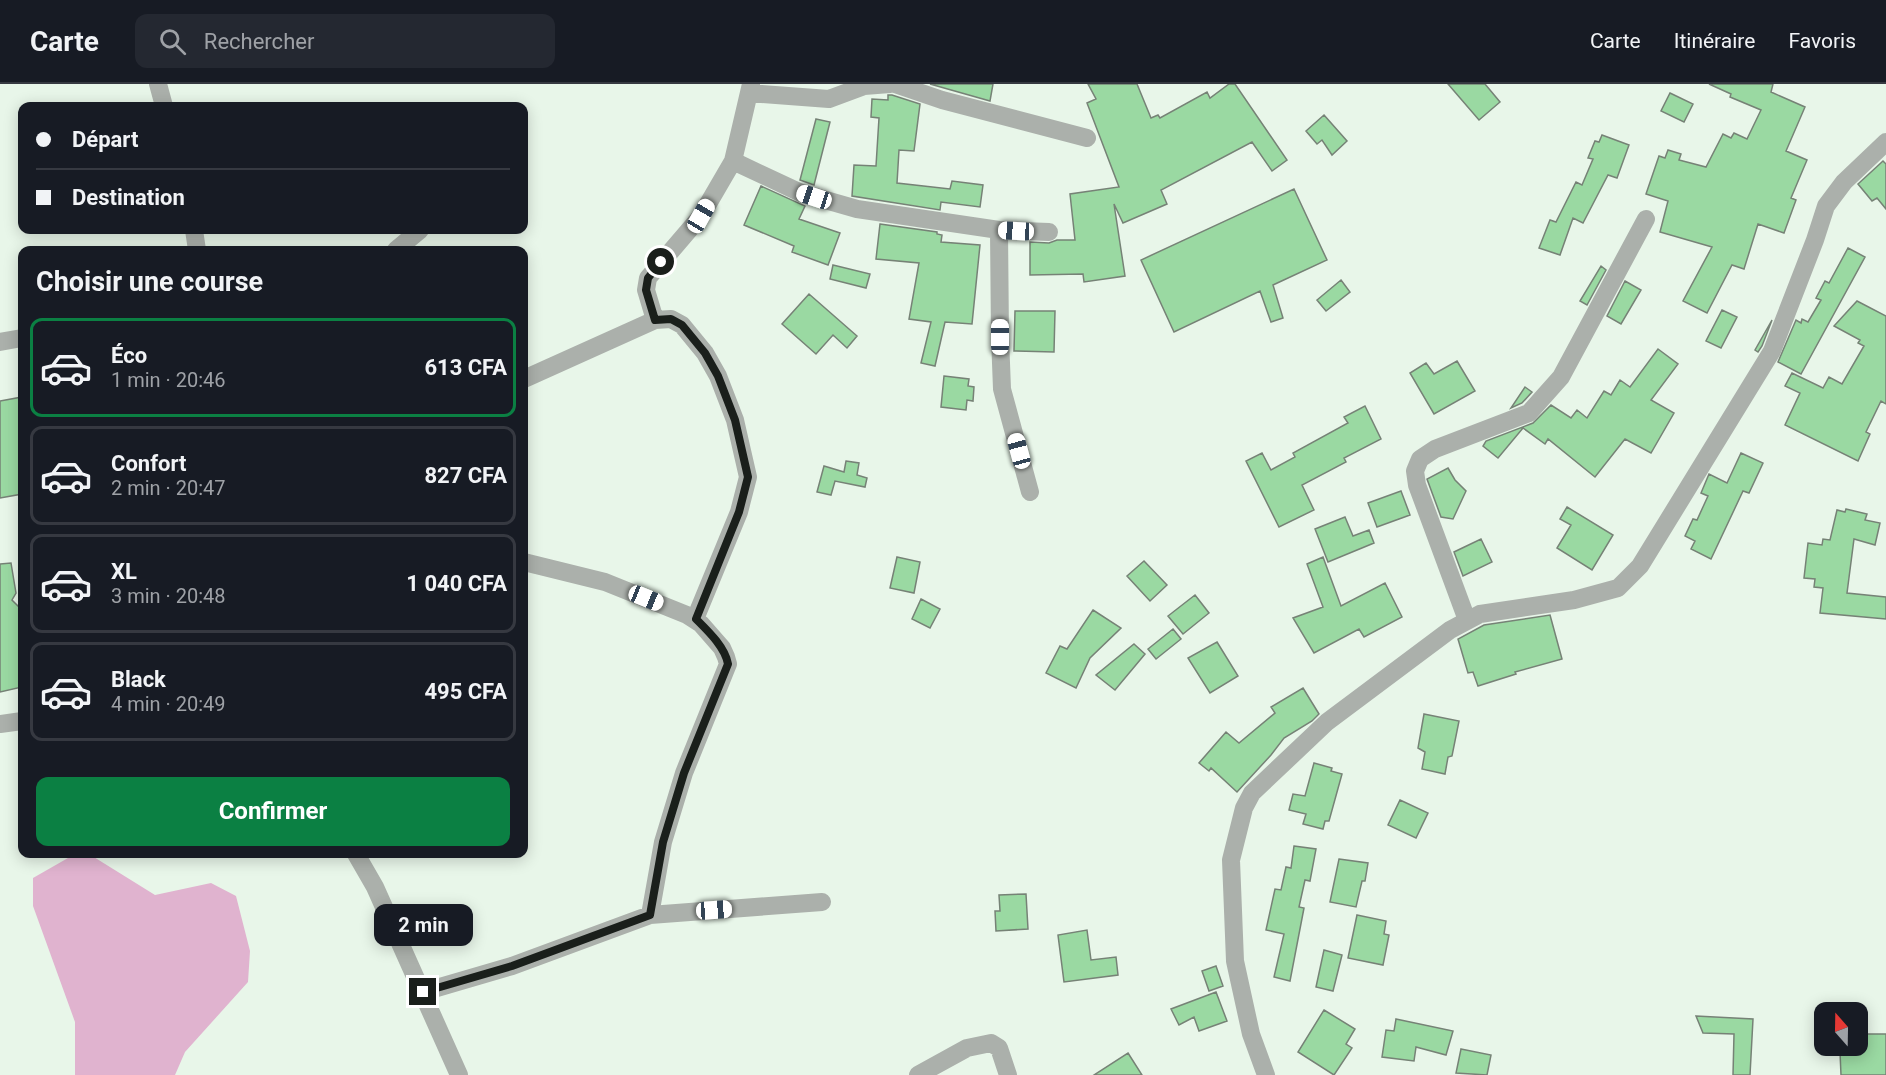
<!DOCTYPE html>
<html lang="fr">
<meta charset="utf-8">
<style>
body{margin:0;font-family:Roboto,sans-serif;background:#242831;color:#f1f3f6;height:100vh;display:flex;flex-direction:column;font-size:22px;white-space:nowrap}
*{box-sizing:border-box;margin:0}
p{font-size:20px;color:#9ea1a6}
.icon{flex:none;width:33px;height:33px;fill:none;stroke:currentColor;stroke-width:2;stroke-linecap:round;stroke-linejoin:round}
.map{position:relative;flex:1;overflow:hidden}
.details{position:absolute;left:18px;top:162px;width:510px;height:612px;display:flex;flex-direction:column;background:#171b24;border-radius:12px;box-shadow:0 3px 15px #0003}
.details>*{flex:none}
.hud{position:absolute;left:18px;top:18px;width:510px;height:132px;border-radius:12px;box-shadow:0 3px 15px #0003;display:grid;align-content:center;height:132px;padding:0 18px;background:#171b24}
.needle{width:39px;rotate:340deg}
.buttons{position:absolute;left:1814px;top:918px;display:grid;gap:12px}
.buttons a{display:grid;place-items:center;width:54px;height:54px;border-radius:12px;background:#171b24;box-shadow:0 3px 15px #0003;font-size:30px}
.end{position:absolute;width:27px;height:27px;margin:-14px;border:8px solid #1a1f1b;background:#fff;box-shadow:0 0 0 3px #fff}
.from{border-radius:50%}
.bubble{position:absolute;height:42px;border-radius:12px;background:#171b24;box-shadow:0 3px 15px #0003;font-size:20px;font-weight:700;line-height:42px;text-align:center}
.car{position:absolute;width:18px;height:36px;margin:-18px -9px;border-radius:8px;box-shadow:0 0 4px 2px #0007;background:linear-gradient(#fff 24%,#345 0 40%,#fff 0 76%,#345 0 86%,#fff 0)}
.hud b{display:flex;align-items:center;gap:21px;height:57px;font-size:22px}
.hud b+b{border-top:2px solid #363941}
.hud i{width:15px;height:15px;background:#f1f3f6}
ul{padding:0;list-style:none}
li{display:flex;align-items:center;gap:18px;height:99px;margin:0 12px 9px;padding:0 6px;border:3px solid #363941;border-radius:12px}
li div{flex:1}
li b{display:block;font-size:22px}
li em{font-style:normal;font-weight:700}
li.selected{border-color:#0b8043}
li>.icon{width:54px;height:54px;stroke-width:1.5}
h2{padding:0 18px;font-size:27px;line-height:72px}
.primary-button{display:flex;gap:12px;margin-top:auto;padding:12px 18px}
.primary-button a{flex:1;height:69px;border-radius:12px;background:#0b8043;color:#fff;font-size:24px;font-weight:700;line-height:69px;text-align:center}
header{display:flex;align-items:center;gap:36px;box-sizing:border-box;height:84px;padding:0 30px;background:#171b24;border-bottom:2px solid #363941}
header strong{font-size:28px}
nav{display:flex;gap:33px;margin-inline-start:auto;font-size:21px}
.search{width:420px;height:54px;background:#242831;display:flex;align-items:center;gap:15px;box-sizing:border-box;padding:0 21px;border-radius:12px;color:#9ea1a6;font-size:22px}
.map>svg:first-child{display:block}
.green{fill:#e0b3cf}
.building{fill:#9ad9a2;stroke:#768276;stroke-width:1.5}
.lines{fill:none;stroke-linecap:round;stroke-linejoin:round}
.minor{stroke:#abb0ab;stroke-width:18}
.route{stroke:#1a1f1b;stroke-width:8}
</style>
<header>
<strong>Carte</strong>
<div class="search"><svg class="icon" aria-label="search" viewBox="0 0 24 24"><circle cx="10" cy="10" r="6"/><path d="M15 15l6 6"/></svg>Rechercher</div>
<nav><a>Carte</a><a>Itinéraire</a><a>Favoris</a></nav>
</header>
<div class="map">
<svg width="1886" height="991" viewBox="0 0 1886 991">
<rect width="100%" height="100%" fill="#e8f6e9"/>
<path class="green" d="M 75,770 L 89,770 L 155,811 L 211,799 L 236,812 L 250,867 L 248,898 L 185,968 L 175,991 L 75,991 L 75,938 L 33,822 L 33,794 Z"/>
<path class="building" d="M 930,0 L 993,0 L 990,17 Z
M 1088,0 L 1137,0 L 1151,34 L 1158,31 L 1160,34 L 1207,8 L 1210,14 L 1229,0 L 1235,0 L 1287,76 L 1272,87 L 1252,58 L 1161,106 L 1167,120 L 1123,139 L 1114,120 L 1125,192 L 1084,198 L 1083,190 L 1030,191 L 1030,158 L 1049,159 L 1057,156 L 1075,156 L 1070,110 L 1119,103 L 1087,19 L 1096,15 Z
M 1448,0 L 1485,0 L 1500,18 L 1479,36 Z
M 1709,0 L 1773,0 L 1771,8 L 1805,23 L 1786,67 L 1807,76 L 1791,114 L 1796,116 L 1784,149 L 1758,140 L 1744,185 L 1732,181 L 1707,229 L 1683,217 L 1712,163 L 1660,148 L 1668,117 L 1646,110 L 1659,72 L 1665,74 L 1668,66 L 1681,70 L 1679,76 L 1706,83 L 1723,50 L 1731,54 L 1734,49 L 1747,55 L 1761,26 L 1730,13 L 1731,10 Z
M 1670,9 L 1693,20 L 1684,38 L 1661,27 Z
M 888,11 L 892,11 L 920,20 L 914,67 L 899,66 L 897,99 L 950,105 L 952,97 L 983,101 L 980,123 L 941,118 L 940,126 L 852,112 L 854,81 L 876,82 L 879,34 L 871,33 L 872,15 L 888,16 Z
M 1324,31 L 1347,57 L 1332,71 L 1322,56 L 1317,60 L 1306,47 Z
M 816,35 L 830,38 L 814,101 L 800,96 Z
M 1602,51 L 1629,61 L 1617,94 L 1608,91 L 1583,139 L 1573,134 L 1560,171 L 1539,164 L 1550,136 L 1556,138 L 1576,98 L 1582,101 L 1593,75 L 1588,74 L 1595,57 L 1599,58 Z
M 1883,77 L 1886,80 L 1886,125 L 1877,114 L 1872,117 L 1858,100 Z
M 761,102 L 805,122 L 799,135 L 840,149 L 828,181 L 792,168 L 794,162 L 744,141 Z
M 1294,105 L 1327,176 L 1273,201 L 1283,234 L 1271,238 L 1260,207 L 1174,248 L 1141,176 Z
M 880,140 L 937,148 L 937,150 L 942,151 L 941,158 L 980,161 L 972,240 L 945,238 L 935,282 L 921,279 L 931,238 L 909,235 L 919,179 L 876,175 Z
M 1848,164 L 1865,173 L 1801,290 L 1778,278 L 1796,236 L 1801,239 L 1802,235 L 1808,238 L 1821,216 L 1816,214 L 1825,197 L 1829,199 Z
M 833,181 L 870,190 L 866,204 L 830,195 Z
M 1601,182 L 1606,186 L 1587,221 L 1580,217 Z
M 1341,196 L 1350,208 L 1326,227 L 1317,216 Z
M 1625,197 L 1641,206 L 1621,240 L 1607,232 Z
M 809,210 L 857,252 L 847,264 L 833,251 L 816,270 L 782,240 Z
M 1857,217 L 1886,232 L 1886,320 L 1881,317 L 1866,348 L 1870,350 L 1858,377 L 1785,341 L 1800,309 L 1785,302 L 1792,289 L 1823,304 L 1829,293 L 1842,300 L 1864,262 L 1858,259 L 1860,256 L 1834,242 Z
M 1722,226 L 1737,233 L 1721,264 L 1706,257 Z
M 1015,227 L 1055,227 L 1054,268 L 1014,267 Z
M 1772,236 L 1762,262 L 1758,268 L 1755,266 Z
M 1658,265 L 1678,280 L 1651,316 L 1674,329 L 1651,369 L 1625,355 L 1595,393 L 1548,355 L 1545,360 L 1523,344 L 1498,374 L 1483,362 L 1486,357 L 1533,339 L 1551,321 L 1571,334 L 1577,326 L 1587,334 L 1604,307 L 1611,311 L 1620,296 L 1630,303 Z
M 1457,277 L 1475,307 L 1434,330 L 1410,289 L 1426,279 L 1434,290 Z
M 944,292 L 969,295 L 968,302 L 974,303 L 973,317 L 967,316 L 966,326 L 941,323 Z
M 1525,303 L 1532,308 L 1522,319 L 1511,324 Z
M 22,313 L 22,410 L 0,414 L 0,317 Z
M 1365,322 L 1381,355 L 1344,374 L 1346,378 L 1302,401 L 1314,426 L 1279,443 L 1246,377 L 1262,369 L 1271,386 L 1295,373 L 1293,369 L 1348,339 L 1344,333 Z
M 1741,369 L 1763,379 L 1749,409 L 1743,407 L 1711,475 L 1691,465 L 1695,457 L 1685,452 L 1693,435 L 1697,436 L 1708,412 L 1701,409 L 1709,390 L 1727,399 Z
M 846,377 L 859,379 L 857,391 L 867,394 L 865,403 L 835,397 L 831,411 L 817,408 L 824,382 L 844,388 Z
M 1448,384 L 1455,396 L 1466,407 L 1453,435 L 1441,433 L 1427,395 Z
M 1401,407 L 1410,431 L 1377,443 L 1368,419 Z
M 1567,423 L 1613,451 L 1592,486 L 1557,464 L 1571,441 L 1560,435 Z
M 1846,425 L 1867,430 L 1865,436 L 1880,439 L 1875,461 L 1854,455 L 1847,509 L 1886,513 L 1886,535 L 1820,529 L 1823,504 L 1814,503 L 1815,495 L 1804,494 L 1808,459 L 1822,461 L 1823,455 L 1830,456 L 1837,426 L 1845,428 Z
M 1345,433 L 1353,452 L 1369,446 L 1374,459 L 1328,478 L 1315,445 Z
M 1481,455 L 1492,478 L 1463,492 L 1454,468 Z
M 897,473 L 920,478 L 914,509 L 890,504 Z
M 1323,473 L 1341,522 L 1385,499 L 1402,533 L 1364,553 L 1359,545 L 1314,569 L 1293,534 L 1323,523 L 1307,480 Z
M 1144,477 L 1167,501 L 1150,517 L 1127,492 Z
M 11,479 L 16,509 L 12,516 L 22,526 L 22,603 L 0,608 L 0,480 Z
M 1195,511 L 1209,529 L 1183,550 L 1168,532 Z
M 921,515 L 940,525 L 930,544 L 912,535 Z
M 1093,526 L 1121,544 L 1090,574 L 1076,604 L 1046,589 L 1060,562 L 1067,565 Z
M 1550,531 L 1562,575 L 1515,588 L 1516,590 L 1478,602 L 1473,588 L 1468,589 L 1458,555 L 1484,541 Z
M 1173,545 L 1181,555 L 1156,575 L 1148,565 Z
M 1217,558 L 1238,592 L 1210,609 L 1188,574 Z
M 1134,560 L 1145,570 L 1115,606 L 1096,591 Z
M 1303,604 L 1319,630 L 1312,637 L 1284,654 L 1271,671 L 1237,708 L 1211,684 L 1209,687 L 1199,679 L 1226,648 L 1239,659 L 1275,629 L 1271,623 Z
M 1424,630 L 1459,637 L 1452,672 L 1448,673 L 1445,690 L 1422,685 L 1425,668 L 1418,664 Z
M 1314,679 L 1332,684 L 1331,687 L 1342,690 L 1329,737 L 1325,737 L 1323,745 L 1303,740 L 1306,730 L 1289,726 L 1293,710 L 1305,712 Z
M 1400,716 L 1428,729 L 1416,754 L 1388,741 Z
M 1294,762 L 1316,765 L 1310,797 L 1305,796 L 1299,823 L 1304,824 L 1290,897 L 1274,893 L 1284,850 L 1266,846 L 1275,805 L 1281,806 L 1286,783 L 1291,784 Z
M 1339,775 L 1368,779 L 1365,797 L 1362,797 L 1356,823 L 1330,818 Z
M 1026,810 L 1028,845 L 996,847 L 995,827 L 1000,827 L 999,811 Z
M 1357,831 L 1386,837 L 1384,850 L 1389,851 L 1383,881 L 1348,874 Z
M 1087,846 L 1091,876 L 1116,873 L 1118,891 L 1064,898 L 1058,851 Z
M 1324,866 L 1342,871 L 1333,907 L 1316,903 Z
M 1216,882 L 1223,902 L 1209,907 L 1202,887 Z
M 1216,908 L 1227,937 L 1199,947 L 1194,933 L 1179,941 L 1171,925 Z
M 1324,926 L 1355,945 L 1346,960 L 1352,964 L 1334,991 L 1298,968 Z
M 1696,932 L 1753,935 L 1750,991 L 1733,991 L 1734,950 L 1703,949 Z
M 1396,935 L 1453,947 L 1446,971 L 1416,963 L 1414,977 L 1382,973 L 1386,946 L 1394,947 Z
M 1857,950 L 1886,950 L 1886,991 L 1841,991 L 1840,968 L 1854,968 L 1854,962 L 1857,962 Z
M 1461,965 L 1491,971 L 1487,991 L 1456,989 Z
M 1128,969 L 1142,991 L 1094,991 Z"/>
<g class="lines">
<path class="minor" d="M 158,0 L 164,22
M 895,0 L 942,16 L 1087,54
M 749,9 L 829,15 L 864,2 L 890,0
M 733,77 L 801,109 L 857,125 L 999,146 L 1049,148
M 194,146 L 197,166
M 999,146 L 1000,253 L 1002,305 L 1030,408
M 396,166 L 420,146
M 655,236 L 646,206 L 648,194 L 701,132 L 733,77 L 751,0
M 0,258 L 22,254
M 524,295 L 655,236 L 671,235 L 682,241 L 705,269 L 718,292 L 735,336 L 748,393 L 739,428 L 695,535
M 1467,536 L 1417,401 L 1415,387 L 1420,375 L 1435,365 L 1529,329 L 1561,293 L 1646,135
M 0,640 L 22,637
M 356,770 L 375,803 L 459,991
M 650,831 L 822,818
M 423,908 L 512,882 L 650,831 L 663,758 L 684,689 L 728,580 L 726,573 L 722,564 L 701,540 L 687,531 L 605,498 L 524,478
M 918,991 L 967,964 L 991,959 L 999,964 L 1008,991
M 1266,991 L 1251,950 L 1235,877 L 1231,776 L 1244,724 L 1252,709 L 1327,638 L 1450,546 L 1480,530 L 1574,516 L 1618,504 L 1640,482 L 1772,267 L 1815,156 L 1826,122 L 1844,98 L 1886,58"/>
</g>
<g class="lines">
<path class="route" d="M 423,908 L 512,882 L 650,831 L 663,758 L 684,689 L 728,580 C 725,563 708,547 696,535 L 739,428 L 748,393 L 735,336 L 718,292 L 705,269 L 682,241 L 671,235 L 655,236 L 646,206 L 648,194 L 661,178"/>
</g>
</svg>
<div class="buttons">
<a><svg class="needle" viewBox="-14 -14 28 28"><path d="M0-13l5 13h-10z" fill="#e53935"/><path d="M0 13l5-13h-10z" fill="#9ea1a6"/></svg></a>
</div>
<i class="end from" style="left:661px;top:178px"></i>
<i class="end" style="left:423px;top:908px"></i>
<div class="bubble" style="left:374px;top:820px;width:99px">2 min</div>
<i class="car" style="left:814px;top:113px;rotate:288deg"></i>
<i class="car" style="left:701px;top:132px;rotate:30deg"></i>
<i class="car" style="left:1016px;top:147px;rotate:273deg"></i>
<i class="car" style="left:1000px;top:253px;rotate:0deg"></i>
<i class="car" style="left:1019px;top:367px;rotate:345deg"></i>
<i class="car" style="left:646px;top:514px;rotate:112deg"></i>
<i class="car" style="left:714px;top:826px;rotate:86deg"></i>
<div class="hud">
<b><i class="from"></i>Départ</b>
<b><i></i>Destination</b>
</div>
<section class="details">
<h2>Choisir une course</h2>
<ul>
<li class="selected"><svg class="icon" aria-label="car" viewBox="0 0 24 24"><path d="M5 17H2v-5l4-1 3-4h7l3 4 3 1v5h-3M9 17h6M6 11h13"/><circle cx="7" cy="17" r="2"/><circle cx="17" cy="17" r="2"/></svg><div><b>Éco</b><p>1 min · 20:46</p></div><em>613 CFA</em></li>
<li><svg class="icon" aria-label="car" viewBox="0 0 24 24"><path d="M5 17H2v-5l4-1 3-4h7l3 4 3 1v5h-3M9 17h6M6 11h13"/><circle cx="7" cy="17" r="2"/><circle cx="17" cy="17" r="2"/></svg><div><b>Confort</b><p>2 min · 20:47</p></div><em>827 CFA</em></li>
<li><svg class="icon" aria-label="car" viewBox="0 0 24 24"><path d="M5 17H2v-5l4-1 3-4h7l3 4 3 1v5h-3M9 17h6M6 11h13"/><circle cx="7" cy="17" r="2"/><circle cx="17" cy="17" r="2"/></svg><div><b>XL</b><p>3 min · 20:48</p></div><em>1 040 CFA</em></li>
<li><svg class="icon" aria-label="car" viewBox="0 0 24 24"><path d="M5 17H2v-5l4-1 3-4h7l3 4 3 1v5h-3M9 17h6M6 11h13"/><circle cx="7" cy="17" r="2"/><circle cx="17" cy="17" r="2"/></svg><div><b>Black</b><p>4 min · 20:49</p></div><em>495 CFA</em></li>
</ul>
<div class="primary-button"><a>Confirmer</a></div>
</section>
</div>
